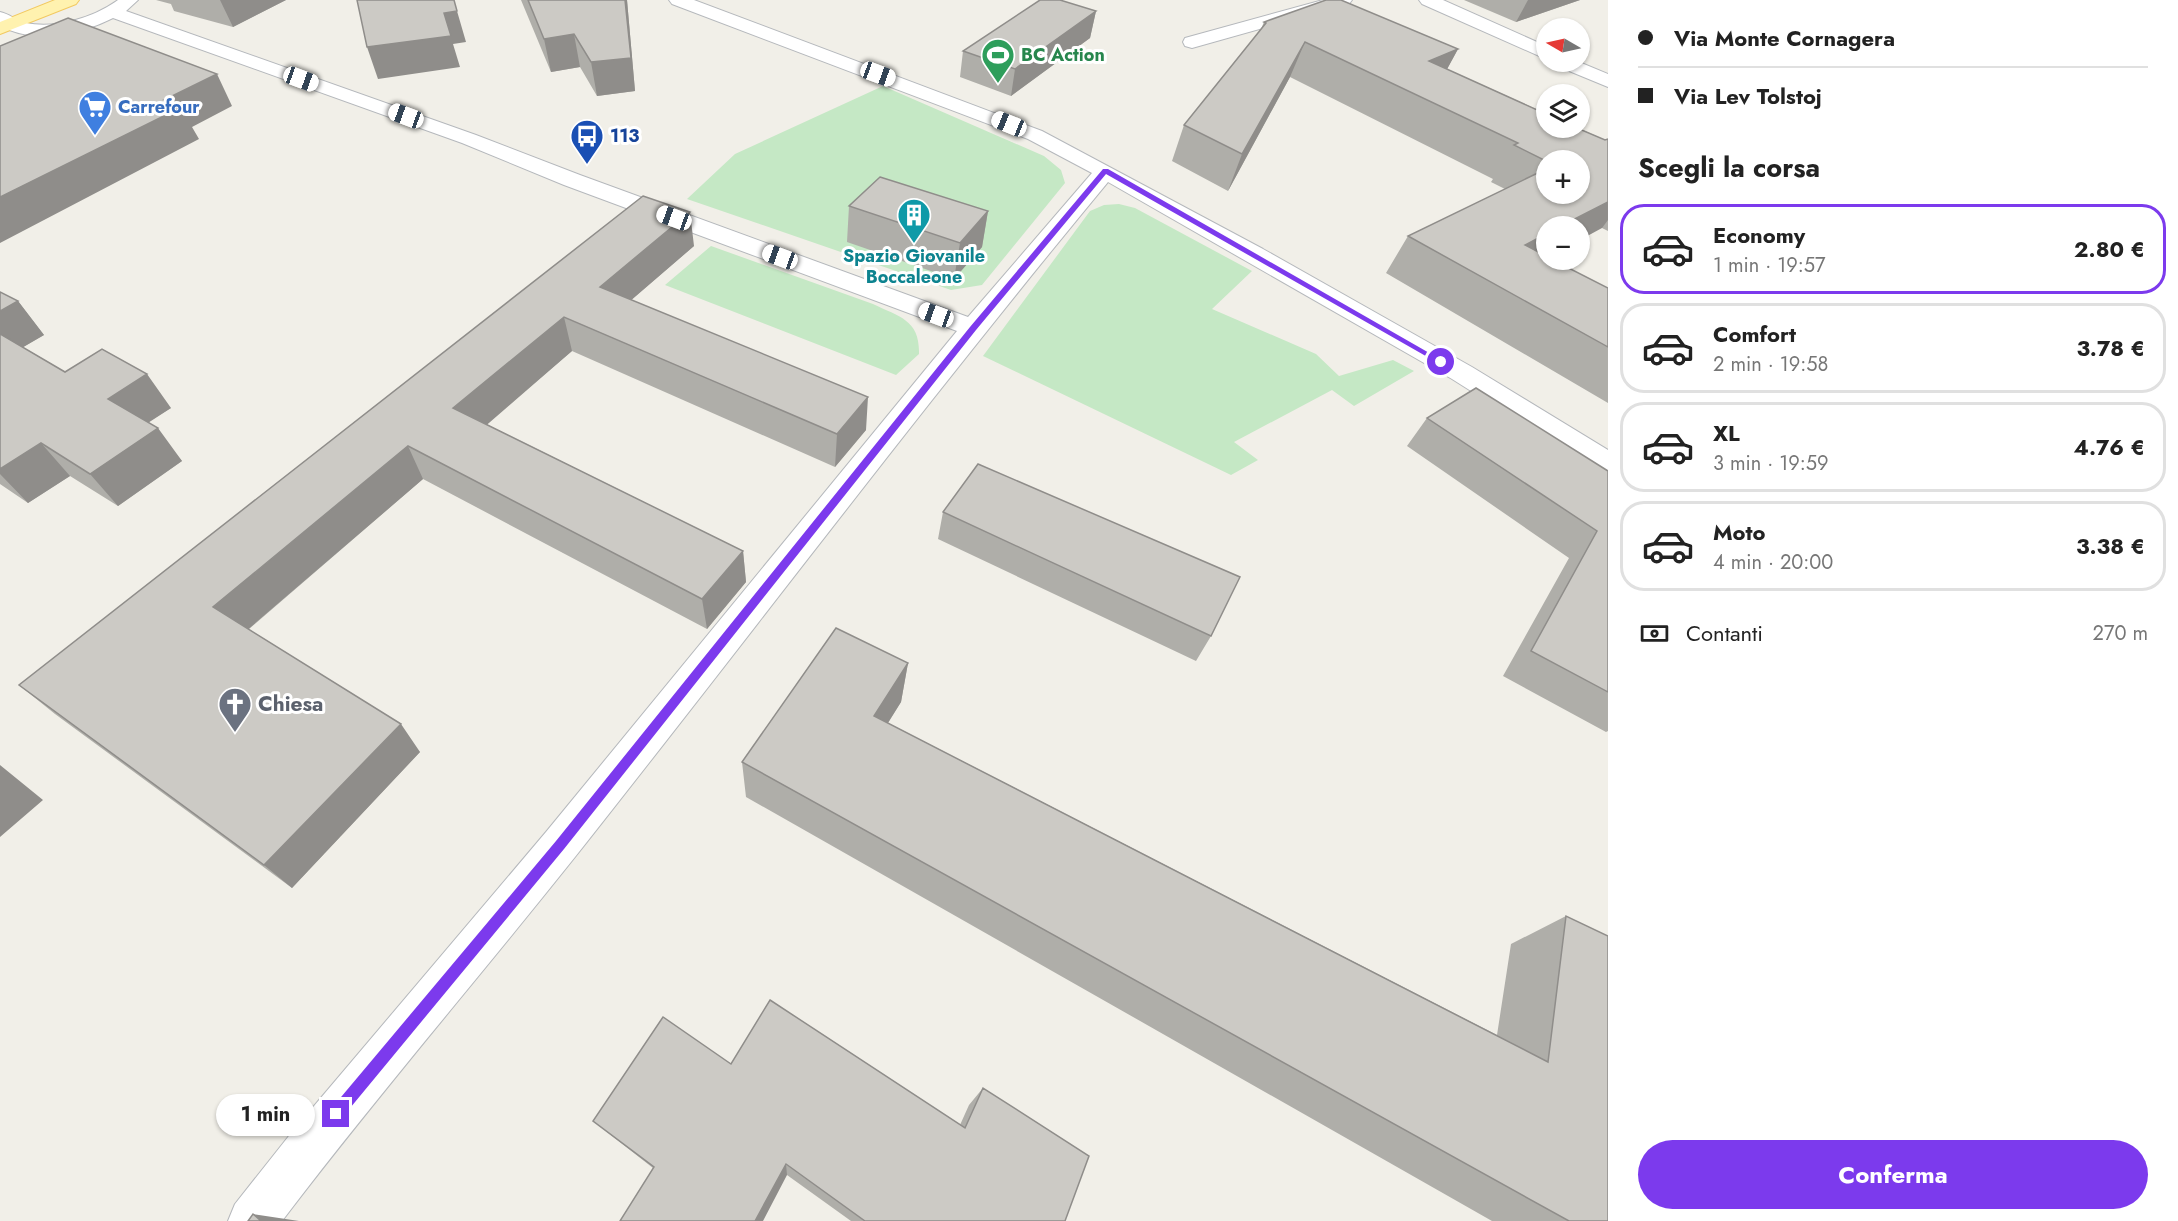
<!DOCTYPE html>
<html lang="it">
<meta charset="utf-8">
<style>
body{margin:0;font-family:Jost,sans-serif;background:#f2f2f2;color:#222;height:100vh;display:flex;flex-direction:column;font-size:22px;white-space:nowrap}
*{box-sizing:border-box;margin:0}
p{font-size:20px;color:#767676}
.icon{flex:none;width:33px;height:33px;fill:none;stroke:currentColor;stroke-width:2;stroke-linecap:round;stroke-linejoin:round}
.map{position:relative;flex:1;overflow:hidden}
.panel{display:flex;flex-direction:column;background:#fff;width:570px}
.panel>*{flex:none}
.top-card{display:grid;align-content:center;height:132px;padding:0 30px;background:#fff}
.needle{width:39px;rotate:279deg}
.tools{position:absolute;left:1536px;top:18px;display:grid;gap:12px}
.tools a{display:grid;place-items:center;width:54px;height:54px;border-radius:50%;background:#fff;box-shadow:0 2px 4px #0004;font-size:30px}
.end{position:absolute;width:27px;height:27px;margin:-14px;border:8px solid #7c3aed;background:#fff;box-shadow:0 0 0 3px #fff}
.from{border-radius:50%}
.bubble{position:absolute;height:42px;border-radius:21px;background:#fff;box-shadow:0 2px 4px #0004;font-size:20px;font-weight:700;line-height:42px;text-align:center}
.car{position:absolute;width:18px;height:36px;margin:-18px -9px;border-radius:8px;box-shadow:0 0 4px 2px #0007;background:linear-gradient(#fff 24%,#345 0 40%,#fff 0 76%,#345 0 86%,#fff 0)}
.top-card b{display:flex;align-items:center;gap:21px;height:57px;font-size:22px}
.top-card b+b{border-top:2px solid #e0e0e0}
.top-card i{width:15px;height:15px;background:#222}
ul{padding:0;list-style:none}
li{display:flex;align-items:center;gap:18px;height:90px;margin:0 12px 9px;padding:0 18px;border:3px solid #e0e0e0;border-radius:24px}
li div{flex:1}
li b{display:block;font-size:22px}
li em{font-style:normal;font-weight:700}
li.on{border-color:#7c3aed}
li>.icon{width:54px;height:54px;stroke-width:1.5}
h2{padding:0 30px;font-size:27px;line-height:72px}
.pay{display:flex;align-items:center;gap:15px;height:66px;padding:0 30px;font-size:22px}
.pay p{margin-inline-start:auto}
.action{display:flex;gap:12px;margin-top:auto;padding:12px 30px}
.action a{flex:1;height:69px;border-radius:36px;background:#7c3aed;color:#fff;font-size:24px;font-weight:700;line-height:69px;text-align:center}
main{display:flex;flex:1;min-height:0}
.map>svg:first-child{display:block}
.green{fill:#c5e8c5}
.lines{fill:none;stroke-linecap:round;stroke-linejoin:round}
.minor-casing{stroke:#b5b8bc;stroke-width:2}
.major-casing{stroke:#f2c960;stroke-width:2}
.minor{fill:#fff;fill-rule:evenodd}
.major{fill:#fff2af;fill-rule:evenodd}
.wall{fill:#afaea9;fill-rule:evenodd}
.shaded-wall{fill:#8f8d8a}
.building{fill:#cccac5;stroke:#8f8d8a;stroke-width:1.5}
.route{fill:#7c3aed}
.labels{text-anchor:middle;dominant-baseline:central;stroke-width:6;stroke-linejoin:round;paint-order:stroke}
.far-leisure-label{font-size:18px;font-weight:bold;fill:#27864d;stroke:#fff;text-anchor:start}
.far-shop-label{font-size:18px;font-weight:bold;fill:#366cbe;stroke:#fff;text-anchor:start}
.far-transit-label{font-size:18px;font-weight:bold;fill:#164399;stroke:#fff;text-anchor:start}
.far-culture-label{font-size:18px;font-weight:bold;fill:#0d838f;stroke:#fff}
.worship-label{font-size:21px;font-weight:bold;fill:#5b616d;stroke:#fff;text-anchor:start}
</style>
<main>
<div class="map">
<svg width="1608" height="1221" viewBox="0 0 1608 1221">
<rect width="100%" height="100%" fill="#f1efe8"/>
<path class="green" d="M 883,86 L 1044,156 L 1061,170 L 1065,183 L 982,285 L 951,290 L 687,199 L 735,154 Z
M 1119,204 L 1135,208 L 1252,271 L 1212,309 L 1316,354 L 1339,376 L 1393,360 L 1414,371 L 1354,406 L 1332,390 L 1234,442 L 1258,460 L 1231,475 L 983,356 L 1090,211 L 1104,205 Z
M 711,246 L 873,304 C 900,317 920,320 919,354 L 896,375 L 665,285 Z"/>
<g class="lines">
<defs>
<path id="minor" d="M 118,0 L 138,0 L 126,11 L 476,135 L 580,175 L 968,317 L 1092,173 L 1028,139 L 672,4 L 669,0 L 694,0 L 1042,131 L 1263,249 L 1472,367 L 1608,450 L 1608,475 L 1598,471 L 1452,379 L 1108,182 C 925,403 753,632 575,857 C 478,979 376,1097 282,1221 L 228,1221 L 235,1204 L 292,1132 L 546,832 L 957,331 L 564,185 L 462,143 L 113,18 C 82,34 31,45 0,25 L 0,12 C 10,14 16,21 26,23 C 56,29 93,18 118,0 Z
M 1323,0 L 1352,0 L 1349,4 L 1192,48 L 1185,46 L 1183,42 L 1185,38 Z
M 1419,0 L 1443,0 L 1546,46 L 1546,59 L 1422,4 Z
M 1554,62 L 1579,62 L 1608,74 L 1608,87 L 1557,66 Z"/>
<path id="major" d="M 55,0 L 79,0 L 76,4 L 0,34 L 0,22 Z"/>
</defs>
<use href="#minor" class="minor-casing"/>
<use href="#major" class="major-casing"/>
<use href="#minor" class="minor"/>
<use href="#major" class="major"/>
</g>
<path class="wall" d="M 156,0 L 286,0 L 233,27 L 174,11 L 171,4 Z
M 521,0 L 627,0 L 635,91 L 597,96 L 580,67 L 551,72 Z
M 1464,0 L 1580,0 L 1516,22 Z
M 1096,11 L 1090,38 L 1011,96 L 960,77 L 963,51 Z
M 1264,22 L 1458,49 L 1447,69 L 1605,140 L 1608,139 L 1608,231 L 1602,228 L 1546,226 L 1546,260 L 1608,288 L 1608,403 L 1386,273 L 1408,236 L 1505,189 L 1491,182 L 1493,179 L 1290,77 L 1228,191 L 1172,161 L 1184,125 L 1261,29 ZM 1546,160 L 1580,160 L 1546,194 Z
M 643,196 L 694,246 L 631,300 L 866,430 L 835,467 L 572,351 L 486,424 L 743,551 L 746,582 L 707,629 L 423,479 L 249,629 L 420,752 L 292,888 L 55,714 L 19,685 Z
M 849,206 L 988,211 L 982,247 L 954,279 L 847,242 Z
M 0,292 L 18,301 L 44,335 L 23,347 L 65,372 L 171,408 L 148,422 L 182,461 L 118,506 L 70,476 L 28,503 L 0,484 Z
M 1427,418 L 1608,471 L 1608,731 L 1606,732 L 1503,676 L 1569,558 L 1407,446 Z
M 943,512 L 1211,636 L 1196,661 L 938,539 Z
M 908,663 L 901,702 L 888,723 L 1497,1035 L 1511,944 L 1566,916 L 1608,1221 L 1492,1221 L 746,797 L 742,762 Z
M 731,1064 L 960,1125 L 969,1105 L 983,1088 L 1065,1221 L 851,1221 L 787,1175 L 653,1168 L 593,1121 Z"/>
<path class="shaded-wall" d="M 220,0 L 286,0 L 233,27 Z
M 625,0 L 627,0 L 635,91 L 597,96 L 591,62 Z
M 1528,0 L 1580,0 L 1516,22 Z
M 457,11 L 466,42 L 453,44 L 460,67 L 378,79 L 367,47 L 444,13 Z
M 1096,11 L 1090,38 L 1011,96 L 1015,69 Z
M 574,34 L 580,67 L 551,72 L 544,39 Z
M 1305,42 L 1290,77 L 1228,191 L 1242,154 Z
M 1458,49 L 1439,84 L 1429,61 Z
M 217,74 L 232,106 L 192,127 L 199,139 L 0,243 L 0,197 L 164,100 Z
M 1608,202 L 1608,220 L 1602,228 L 1580,240 L 1580,226 L 1561,226 Z
M 988,211 L 982,247 L 954,279 L 960,243 Z
M 690,212 L 694,246 L 607,321 L 600,287 Z
M 1546,234 L 1546,257 L 1525,245 Z
M 18,301 L 44,335 L 8,356 L 0,346 L 0,311 Z
M 564,317 L 572,351 L 467,442 L 453,408 Z
M 147,374 L 171,408 L 134,432 L 108,399 Z
M 868,397 L 866,430 L 835,467 L 837,434 Z
M 158,428 L 182,461 L 118,506 L 90,474 Z
M 41,443 L 70,476 L 28,503 L 0,474 L 0,469 Z
M 408,446 L 423,479 L 239,637 L 213,607 Z
M 743,551 L 746,582 L 707,629 L 702,599 Z
M 908,663 L 901,702 L 869,753 L 874,716 Z
M 401,724 L 420,752 L 292,888 L 264,865 Z
M 0,765 L 43,800 L 0,837 Z
M 786,1164 L 787,1175 L 763,1221 L 755,1221 Z
M 253,1214 L 299,1221 L 261,1221 Z"/>
<path class="building" d="M 357,0 L 454,0 L 457,11 L 444,13 L 451,36 L 367,47 Z
M 528,0 L 625,0 L 631,58 L 591,62 L 574,34 L 544,39 Z
M 1040,0 L 1060,0 L 1096,11 L 1015,69 L 963,51 Z
M 1326,0 L 1341,0 L 1458,49 L 1429,61 L 1546,114 L 1546,128 L 1577,128 L 1605,140 L 1608,139 L 1608,202 L 1561,226 L 1546,226 L 1546,234 L 1525,245 L 1546,256 L 1546,260 L 1553,260 L 1608,288 L 1608,347 L 1408,236 L 1546,169 L 1546,194 L 1580,194 L 1580,160 L 1546,160 L 1546,161 L 1514,145 L 1518,143 L 1305,42 L 1242,154 L 1184,125 L 1266,23 L 1264,22 Z
M 68,18 L 217,74 L 164,100 L 182,107 L 0,197 L 0,46 Z
M 880,177 L 988,211 L 960,243 L 849,206 Z
M 643,196 L 690,212 L 600,287 L 868,397 L 837,434 L 564,317 L 453,408 L 743,551 L 702,599 L 408,446 L 213,607 L 401,724 L 264,865 L 19,685 Z
M 0,292 L 18,301 L 0,311 Z
M 0,334 L 65,372 L 102,349 L 147,374 L 108,399 L 158,428 L 90,474 L 41,443 L 0,469 Z
M 1476,388 L 1608,471 L 1608,692 L 1531,651 L 1597,531 L 1427,418 Z
M 978,464 L 1240,577 L 1211,636 L 943,512 Z
M 836,628 L 908,663 L 874,716 L 1548,1062 L 1566,916 L 1608,936 L 1608,1221 L 1569,1221 L 742,762 Z
M 770,1000 L 965,1128 L 983,1088 L 1089,1156 L 1065,1221 L 865,1221 L 786,1164 L 755,1221 L 620,1221 L 654,1167 L 593,1121 L 663,1017 L 731,1064 Z
M 253,1214 L 261,1221 L 248,1221 Z"/>
<path class="route" d="M 1103,169 L 1108,169 L 1445,362 L 1438,363 L 1106,174 L 976,330 L 564,849 L 341,1119 L 336,1121 L 331,1119 L 329,1114 L 331,1109 L 556,841 L 970,327 Z"/>
<defs>
<symbol id="stadium-pin" viewBox="-11 -11 22 30"><path d="M0 17L-7.5 6A9.5 9.5 0 1 1 7.5 6Z" fill="#2e9e5b" stroke="#fff"/><path d="M0-5a6.5 5 0 1 0 0 10a6.5 5 0 1 0 0-10ZM-3.5-1.8h7v3.6h-7Z" fill="#fff"/></symbol>
<symbol id="supermarket-pin" viewBox="-11 -11 22 30"><path d="M0 17L-7.5 6A9.5 9.5 0 1 1 7.5 6Z" fill="#3f7fe0" stroke="#fff"/><path d="M-6-5.5h2.5l.6 2H6L4.5 2H-2.5L-4.4-4H-6ZM-1.5 3.2a1.3 1.3 0 1 0 .1 0ZM3 3.2a1.3 1.3 0 1 0 .1 0Z" fill="#fff"/></symbol>
<symbol id="bus-pin" viewBox="-11 -11 22 30"><path d="M0 17L-7.5 6A9.5 9.5 0 1 1 7.5 6Z" fill="#1a4fb4" stroke="#fff"/><path d="M-5-6H5V4H4V6H2V4H-2V6H-4V4H-5ZM-3.5-4V0h7V-4ZM-3.5 1.2v1.5H-2V1.2ZM2 1.2v1.5H3.5V1.2Z" fill="#fff"/></symbol>
<symbol id="building-pin" viewBox="-11 -11 22 30"><path d="M0 17L-7.5 6A9.5 9.5 0 1 1 7.5 6Z" fill="#0f9aa8" stroke="#fff"/><path d="M-4-6H4V6H1V3H-1V6H-4ZM-2.5-4.3h1.7v1.8h-1.7ZM.8-4.3h1.7v1.8H.8ZM-2.5-1h1.7V.8h-1.7ZM.8-1h1.7V.8H.8Z" fill="#fff"/></symbol>
<symbol id="church-pin" viewBox="-11 -11 22 30"><path d="M0 17L-7.5 6A9.5 9.5 0 1 1 7.5 6Z" fill="#6b7280" stroke="#fff"/><path d="M-1.2-6h2.4v3.5h3.3v2.4h-3.3V6h-2.4V-.1h-3.3v-2.4h3.3Z" fill="#fff"/></symbol>
</defs>
<g fill-rule="evenodd">
<use href="#stadium-pin" x="979" y="36" width="38" height="52"/>
<use href="#supermarket-pin" x="76" y="88" width="38" height="52"/>
<use href="#bus-pin" x="568" y="117" width="38" height="52"/>
<use href="#building-pin" x="895" y="196" width="38" height="52"/>
<use href="#church-pin" x="216" y="685" width="38" height="52"/>
</g>
<g class="labels">
<g class="far-leisure-label">
<text x="1021" y="55">BC Action</text>
</g>
<g class="far-shop-label">
<text x="118" y="107">Carrefour</text>
</g>
<g class="far-transit-label">
<text x="610" y="136">113</text>
</g>
<g class="far-culture-label">
<text x="914" y="256">Spazio Giovanile<tspan x="914" dy="21">Boccaleone</tspan></text>
</g>
<g class="worship-label">
<text x="258" y="704">Chiesa</text>
</g>
</g>
</svg>
<div class="tools">
<a><svg class="needle" viewBox="-14 -14 28 28"><path d="M0-13l5 13h-10z" fill="#e53935"/><path d="M0 13l5-13h-10z" fill="#767676"/></svg></a>
<a><svg class="icon" aria-label="layers" viewBox="0 0 24 24"><path d="M12 4l9 5-9 5-9-5zM3 14l9 5 9-5"/></svg></a>
<a>+</a>
<a>−</a>
</div>
<i class="end from" style="left:1441px;top:362px"></i>
<i class="end" style="left:336px;top:1114px"></i>
<div class="bubble" style="left:216px;top:1094px;width:99px">1 min</div>
<i class="car" style="left:878px;top:74px;rotate:110deg"></i>
<i class="car" style="left:301px;top:79px;rotate:110deg"></i>
<i class="car" style="left:406px;top:116px;rotate:290deg"></i>
<i class="car" style="left:1009px;top:124px;rotate:292deg"></i>
<i class="car" style="left:674px;top:218px;rotate:290deg"></i>
<i class="car" style="left:780px;top:257px;rotate:290deg"></i>
<i class="car" style="left:936px;top:315px;rotate:290deg"></i>
</div>
<section class="panel">
<div class="top-card">
<b><i class="from"></i>Via Monte Cornagera</b>
<b><i></i>Via Lev Tolstoj</b>
</div>
<h2>Scegli la corsa</h2>
<ul>
<li class="on"><svg class="icon" aria-label="car" viewBox="0 0 24 24"><path d="M5 17H2v-5l4-1 3-4h7l3 4 3 1v5h-3M9 17h6M6 11h13"/><circle cx="7" cy="17" r="2"/><circle cx="17" cy="17" r="2"/></svg><div><b>Economy</b><p>1 min · 19:57</p></div><em>2.80 €</em></li>
<li><svg class="icon" aria-label="car" viewBox="0 0 24 24"><path d="M5 17H2v-5l4-1 3-4h7l3 4 3 1v5h-3M9 17h6M6 11h13"/><circle cx="7" cy="17" r="2"/><circle cx="17" cy="17" r="2"/></svg><div><b>Comfort</b><p>2 min · 19:58</p></div><em>3.78 €</em></li>
<li><svg class="icon" aria-label="car" viewBox="0 0 24 24"><path d="M5 17H2v-5l4-1 3-4h7l3 4 3 1v5h-3M9 17h6M6 11h13"/><circle cx="7" cy="17" r="2"/><circle cx="17" cy="17" r="2"/></svg><div><b>XL</b><p>3 min · 19:59</p></div><em>4.76 €</em></li>
<li><svg class="icon" aria-label="car" viewBox="0 0 24 24"><path d="M5 17H2v-5l4-1 3-4h7l3 4 3 1v5h-3M9 17h6M6 11h13"/><circle cx="7" cy="17" r="2"/><circle cx="17" cy="17" r="2"/></svg><div><b>Moto</b><p>4 min · 20:00</p></div><em>3.38 €</em></li>
</ul>
<div class="pay"><svg class="icon" aria-label="cash" viewBox="0 0 24 24"><path d="M3 7h18v10H3z"/><circle cx="12" cy="12" r="2"/></svg>Contanti<p>270 m</p></div>
<div class="action"><a>Conferma</a></div>
</section>
</main>
